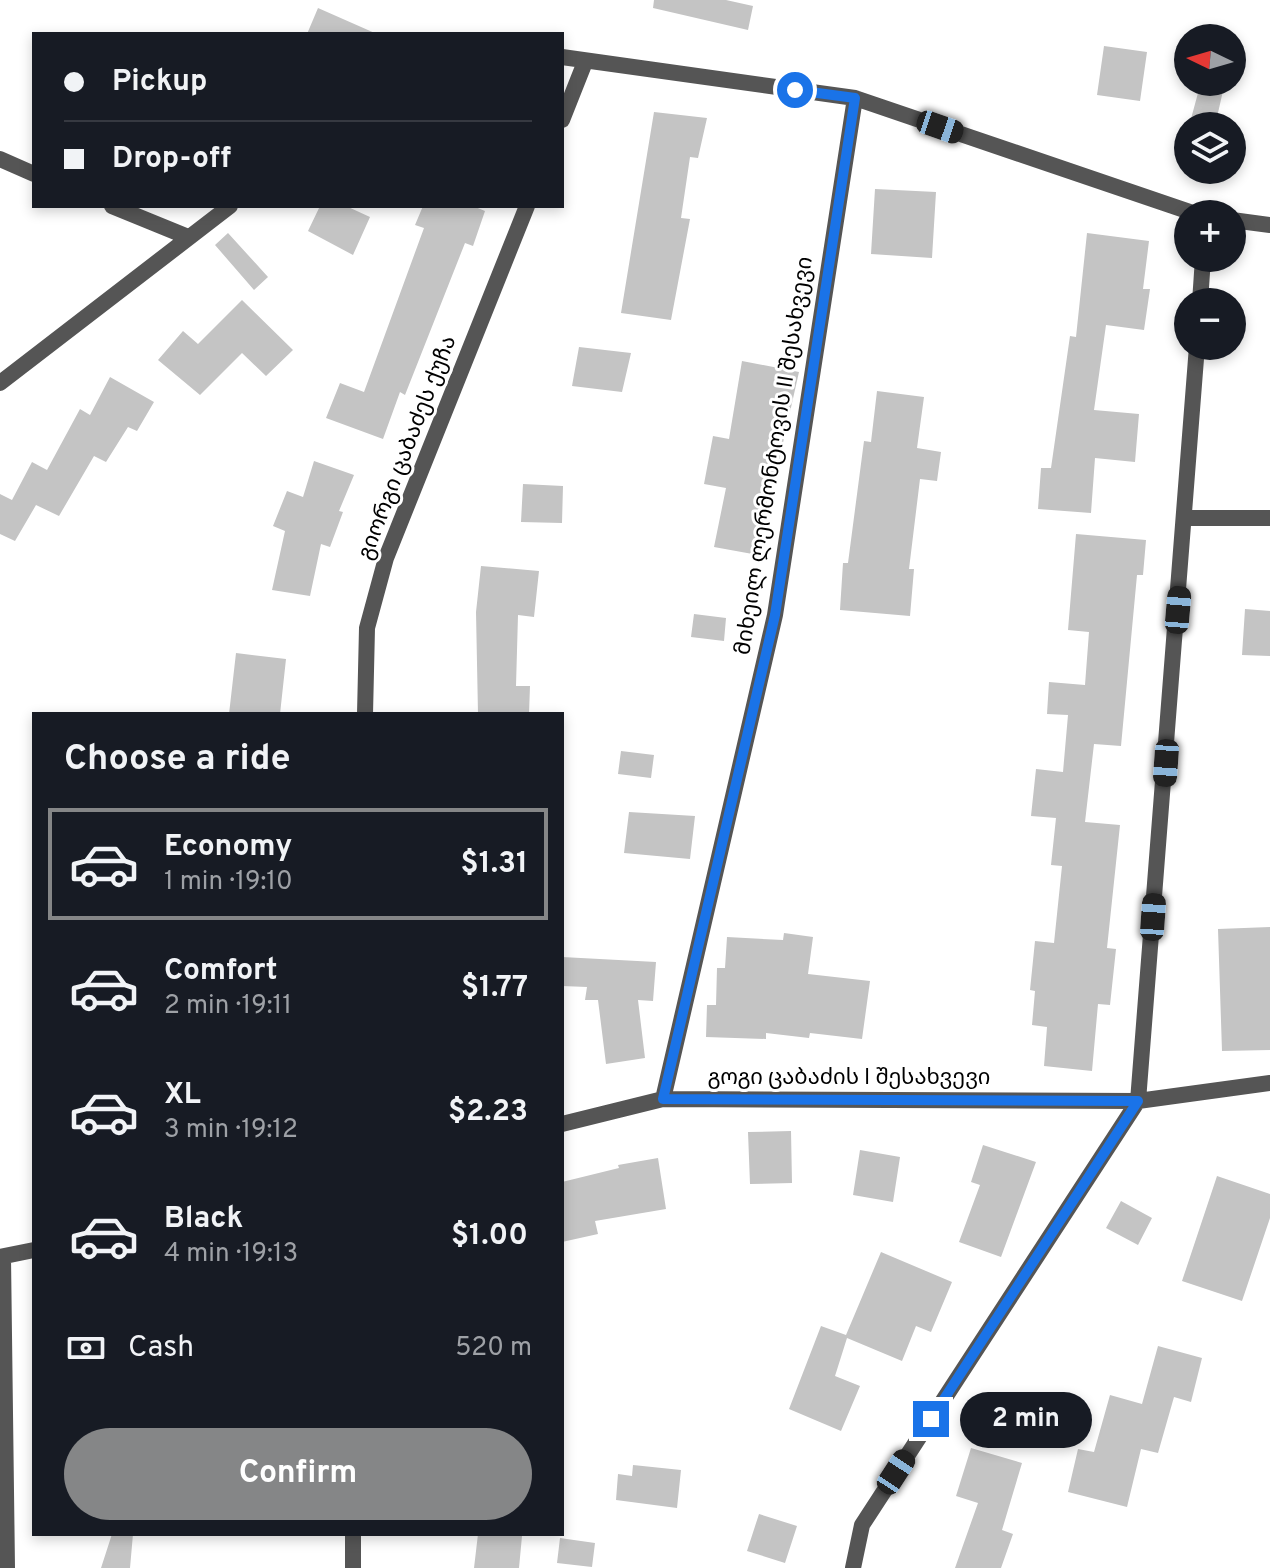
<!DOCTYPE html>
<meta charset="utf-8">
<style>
body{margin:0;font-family:Overpass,"Noto Sans Georgian",sans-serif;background:#20242c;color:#f1f3f6;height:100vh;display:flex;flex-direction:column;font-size:30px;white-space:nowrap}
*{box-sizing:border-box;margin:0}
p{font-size:26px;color:#9ea1a6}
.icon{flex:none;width:44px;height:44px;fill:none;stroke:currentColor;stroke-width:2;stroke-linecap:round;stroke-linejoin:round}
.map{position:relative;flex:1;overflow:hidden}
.side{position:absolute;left:32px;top:712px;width:532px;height:824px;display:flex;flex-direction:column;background:#171b24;border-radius:0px;box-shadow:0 4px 12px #0003}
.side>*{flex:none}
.top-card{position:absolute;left:32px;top:32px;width:532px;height:176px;border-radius:0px;box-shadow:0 4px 12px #0003;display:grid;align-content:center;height:176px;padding:0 32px;background:#171b24}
.needle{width:52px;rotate:275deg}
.controls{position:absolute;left:1174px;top:24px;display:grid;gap:16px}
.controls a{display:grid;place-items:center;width:72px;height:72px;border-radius:50%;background:#171b24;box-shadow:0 4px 12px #0003;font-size:40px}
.end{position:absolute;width:36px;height:36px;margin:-18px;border:10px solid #1a73e8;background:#fff;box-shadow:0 0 0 4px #fff}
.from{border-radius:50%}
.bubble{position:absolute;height:56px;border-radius:28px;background:#171b24;box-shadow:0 4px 12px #0003;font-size:26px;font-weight:700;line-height:56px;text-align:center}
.car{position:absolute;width:24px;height:48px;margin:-24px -12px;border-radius:10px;box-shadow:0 0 6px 2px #0007;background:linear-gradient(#222 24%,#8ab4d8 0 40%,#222 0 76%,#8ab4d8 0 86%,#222 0)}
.top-card b{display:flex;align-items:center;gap:28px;height:76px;font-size:30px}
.top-card b+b{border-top:2px solid #363941}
.top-card i{width:20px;height:20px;background:#f1f3f6}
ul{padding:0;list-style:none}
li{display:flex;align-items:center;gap:24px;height:112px;margin:0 16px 12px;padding:0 16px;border:4px solid transparent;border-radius:0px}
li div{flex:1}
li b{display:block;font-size:30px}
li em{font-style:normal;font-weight:700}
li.on{border-color:#858687}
li>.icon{width:72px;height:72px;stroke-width:1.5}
h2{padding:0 32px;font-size:36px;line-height:96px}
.pay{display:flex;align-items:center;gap:20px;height:88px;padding:0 32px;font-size:30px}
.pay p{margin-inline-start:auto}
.cta{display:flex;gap:16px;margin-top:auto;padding:16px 32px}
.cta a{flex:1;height:92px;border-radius:48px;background:#858687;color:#fff;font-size:32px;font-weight:700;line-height:92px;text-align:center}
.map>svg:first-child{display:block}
.building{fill:#c4c4c4}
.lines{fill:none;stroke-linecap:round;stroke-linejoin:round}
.street{stroke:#555;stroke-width:16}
.route{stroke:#1a73e8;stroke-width:10}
.labels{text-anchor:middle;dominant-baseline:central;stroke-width:6;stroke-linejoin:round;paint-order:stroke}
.street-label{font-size:22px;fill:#000;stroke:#fff}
</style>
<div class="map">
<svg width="1270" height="1568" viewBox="0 0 1270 1568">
<rect width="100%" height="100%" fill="#fff"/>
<path class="building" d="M 654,0 L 726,0 L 753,6 L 748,30 L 653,8 Z
M 318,8 L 377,34 L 307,34 Z
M 1104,46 L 1147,52 L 1140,101 L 1097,95 Z
M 1201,82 L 1225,82 L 1215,126 L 1189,126 Z
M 654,112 L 707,118 L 698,158 L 690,157 L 681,218 L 690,219 L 671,320 L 621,313 Z
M 875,189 L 936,192 L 932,258 L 871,254 Z
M 320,206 L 346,206 L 370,217 L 353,255 L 308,231 Z
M 423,206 L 473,206 L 485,211 L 473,246 L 465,243 L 405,395 L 400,392 L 383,439 L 326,418 L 340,383 L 364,392 L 424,228 L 415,225 Z
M 228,233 L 268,277 L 254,290 L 215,245 Z
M 1087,233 L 1149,241 L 1143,289 L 1150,289 L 1144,330 L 1106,325 L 1094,410 L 1139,414 L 1135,462 L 1095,458 L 1091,513 L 1038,509 L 1041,468 L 1051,468 L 1070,336 L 1076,337 Z
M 242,300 L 293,350 L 266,376 L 242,353 L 200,395 L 158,360 L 183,331 L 198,344 Z
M 579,347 L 631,353 L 622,392 L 572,386 Z
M 742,361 L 799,372 L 771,496 L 768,496 L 758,555 L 714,547 L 726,488 L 704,484 L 713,436 L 729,439 Z
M 110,377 L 154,402 L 137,431 L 128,427 L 106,462 L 94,456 L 59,516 L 36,505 L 15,541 L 0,534 L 0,494 L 12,500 L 32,462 L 47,470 L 80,409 L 90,415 Z
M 877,391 L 924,397 L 917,448 L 941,452 L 937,481 L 920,479 L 909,569 L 914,569 L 910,616 L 840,610 L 843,563 L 848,563 L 864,441 L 871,442 Z
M 314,461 L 354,475 L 339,511 L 343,512 L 330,547 L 321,544 L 310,596 L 272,590 L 285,531 L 273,526 L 287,491 L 303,497 Z
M 523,484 L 563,486 L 562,523 L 521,522 Z
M 1076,534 L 1146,540 L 1143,575 L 1137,575 L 1121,746 L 1094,744 L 1085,822 L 1120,825 L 1107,948 L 1116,949 L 1110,1005 L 1098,1004 L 1092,1071 L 1044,1066 L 1047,1027 L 1032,1025 L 1035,991 L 1030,990 L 1035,941 L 1054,943 L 1062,866 L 1051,865 L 1056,818 L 1031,816 L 1036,769 L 1063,772 L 1068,715 L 1047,714 L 1049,682 L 1085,685 L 1089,632 L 1068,630 Z
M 481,566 L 539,571 L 534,617 L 518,615 L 516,686 L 530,686 L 529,714 L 478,714 L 476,612 Z
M 1245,609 L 1270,611 L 1270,656 L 1242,655 Z
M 694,614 L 726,618 L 724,641 L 691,637 Z
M 236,653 L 286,659 L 280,714 L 229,714 Z
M 621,751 L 654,755 L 651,778 L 618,774 Z
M 629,812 L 695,816 L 690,859 L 624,853 Z
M 1270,927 L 1270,1050 L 1222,1051 L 1218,929 Z
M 784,933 L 813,937 L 808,974 L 870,981 L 862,1039 L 810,1033 L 809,1038 L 766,1033 L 766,1039 L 706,1037 L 707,1005 L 716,1005 L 717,968 L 725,968 L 727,937 L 783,940 Z
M 562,957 L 656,962 L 653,1001 L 638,1000 L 645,1058 L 606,1064 L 598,1000 L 585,1000 L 587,987 L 562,986 Z
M 791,1131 L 792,1183 L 750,1184 L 748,1132 Z
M 983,1145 L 1036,1162 L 1001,1257 L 959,1242 L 980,1185 L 971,1182 Z
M 860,1150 L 900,1157 L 893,1202 L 853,1195 Z
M 658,1158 L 666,1209 L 595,1221 L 598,1234 L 562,1242 L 562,1182 L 619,1168 L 618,1165 Z
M 1217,1176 L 1270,1194 L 1270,1218 L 1242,1301 L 1182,1281 Z
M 1121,1201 L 1152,1218 L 1138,1245 L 1106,1228 Z
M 881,1252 L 952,1282 L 931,1332 L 916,1326 L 902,1361 L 847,1338 L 835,1376 L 860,1386 L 841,1431 L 789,1409 L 821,1326 L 846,1335 Z
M 1158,1346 L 1202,1358 L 1191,1402 L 1174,1397 L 1158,1453 L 1141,1449 L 1127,1507 L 1068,1492 L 1078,1449 L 1094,1452 L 1110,1395 L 1142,1404 Z
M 971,1448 L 1022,1463 L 1002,1530 L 1013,1534 L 1001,1568 L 955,1568 L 978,1503 L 956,1496 Z
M 633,1465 L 681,1470 L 677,1508 L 616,1500 L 618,1474 L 632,1476 Z
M 759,1514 L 797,1526 L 785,1563 L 747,1551 Z
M 112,1534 L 133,1534 L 130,1568 L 101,1568 Z
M 478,1534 L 522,1536 L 519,1568 L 474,1568 Z
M 560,1538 L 595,1543 L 592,1567 L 557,1563 Z"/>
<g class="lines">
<path class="street" d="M 562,57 L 855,98 L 1196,214
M 562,120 L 585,62
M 0,159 L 34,174
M 112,206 L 188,237
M 1232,220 L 1270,225
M 1200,302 L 1203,258
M 0,383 L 230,206
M 1186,518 L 1270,518
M 365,714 L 367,628 L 386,558 L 527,206
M 663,1099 L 775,615 L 855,98
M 562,1124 L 663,1099 L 1138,1101 L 1270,1083
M 0,1257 L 34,1250
M 3,1257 L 7,1568
M 353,1534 L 353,1568
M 853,1568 L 862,1525 L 1138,1101 L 1197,346"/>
</g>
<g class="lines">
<path class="route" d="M 795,90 L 855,98 L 775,615 L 663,1099 L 1138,1101 L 931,1419"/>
</g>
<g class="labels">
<g class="street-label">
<text transform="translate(408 448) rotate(-69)">გიორგი ცაბაძეს ქუჩა</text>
<text transform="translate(775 456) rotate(-81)">მიხეილ ლერმონტოვის II შესახვევი</text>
<text x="849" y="1078">გოგი ცაბაძის I შესახვევი</text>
</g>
</g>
</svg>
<div class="controls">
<a><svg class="needle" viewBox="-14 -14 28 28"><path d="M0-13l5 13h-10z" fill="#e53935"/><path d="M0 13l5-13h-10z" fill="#9ea1a6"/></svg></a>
<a><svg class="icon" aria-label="layers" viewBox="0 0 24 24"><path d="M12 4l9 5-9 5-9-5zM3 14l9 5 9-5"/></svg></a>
<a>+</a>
<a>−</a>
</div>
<i class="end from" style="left:795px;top:90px"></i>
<i class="end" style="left:931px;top:1419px"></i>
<div class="bubble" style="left:960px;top:1392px;width:132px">2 min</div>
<i class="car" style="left:940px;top:127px;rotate:109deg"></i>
<i class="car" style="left:1178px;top:610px;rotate:5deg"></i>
<i class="car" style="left:1166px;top:763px;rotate:184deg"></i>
<i class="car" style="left:1153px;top:917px;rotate:4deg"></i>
<i class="car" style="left:896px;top:1472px;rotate:33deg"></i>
<div class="top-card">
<b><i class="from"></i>Pickup</b>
<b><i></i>Drop-off</b>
</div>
<section class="side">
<h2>Choose a ride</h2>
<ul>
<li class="on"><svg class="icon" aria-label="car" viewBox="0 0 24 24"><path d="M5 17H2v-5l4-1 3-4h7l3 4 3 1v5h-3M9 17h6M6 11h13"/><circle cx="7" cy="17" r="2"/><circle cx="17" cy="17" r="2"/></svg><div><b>Economy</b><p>1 min · 19:10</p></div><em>$1.31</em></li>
<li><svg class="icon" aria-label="car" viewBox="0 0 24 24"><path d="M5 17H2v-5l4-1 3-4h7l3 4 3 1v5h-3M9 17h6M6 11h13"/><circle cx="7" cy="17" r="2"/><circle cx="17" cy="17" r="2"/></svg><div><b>Comfort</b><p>2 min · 19:11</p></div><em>$1.77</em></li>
<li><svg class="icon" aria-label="car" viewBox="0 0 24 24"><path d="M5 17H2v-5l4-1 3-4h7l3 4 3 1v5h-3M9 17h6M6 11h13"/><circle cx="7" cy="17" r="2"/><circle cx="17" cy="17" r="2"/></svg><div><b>XL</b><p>3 min · 19:12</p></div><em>$2.23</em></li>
<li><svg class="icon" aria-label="car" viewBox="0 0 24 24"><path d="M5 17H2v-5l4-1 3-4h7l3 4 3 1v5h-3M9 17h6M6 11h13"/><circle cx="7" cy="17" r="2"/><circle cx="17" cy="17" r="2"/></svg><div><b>Black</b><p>4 min · 19:13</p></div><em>$1.00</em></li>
</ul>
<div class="pay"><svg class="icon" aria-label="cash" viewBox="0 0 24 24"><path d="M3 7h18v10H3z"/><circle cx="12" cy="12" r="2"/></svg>Cash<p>520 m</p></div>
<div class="cta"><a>Confirm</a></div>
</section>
</div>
